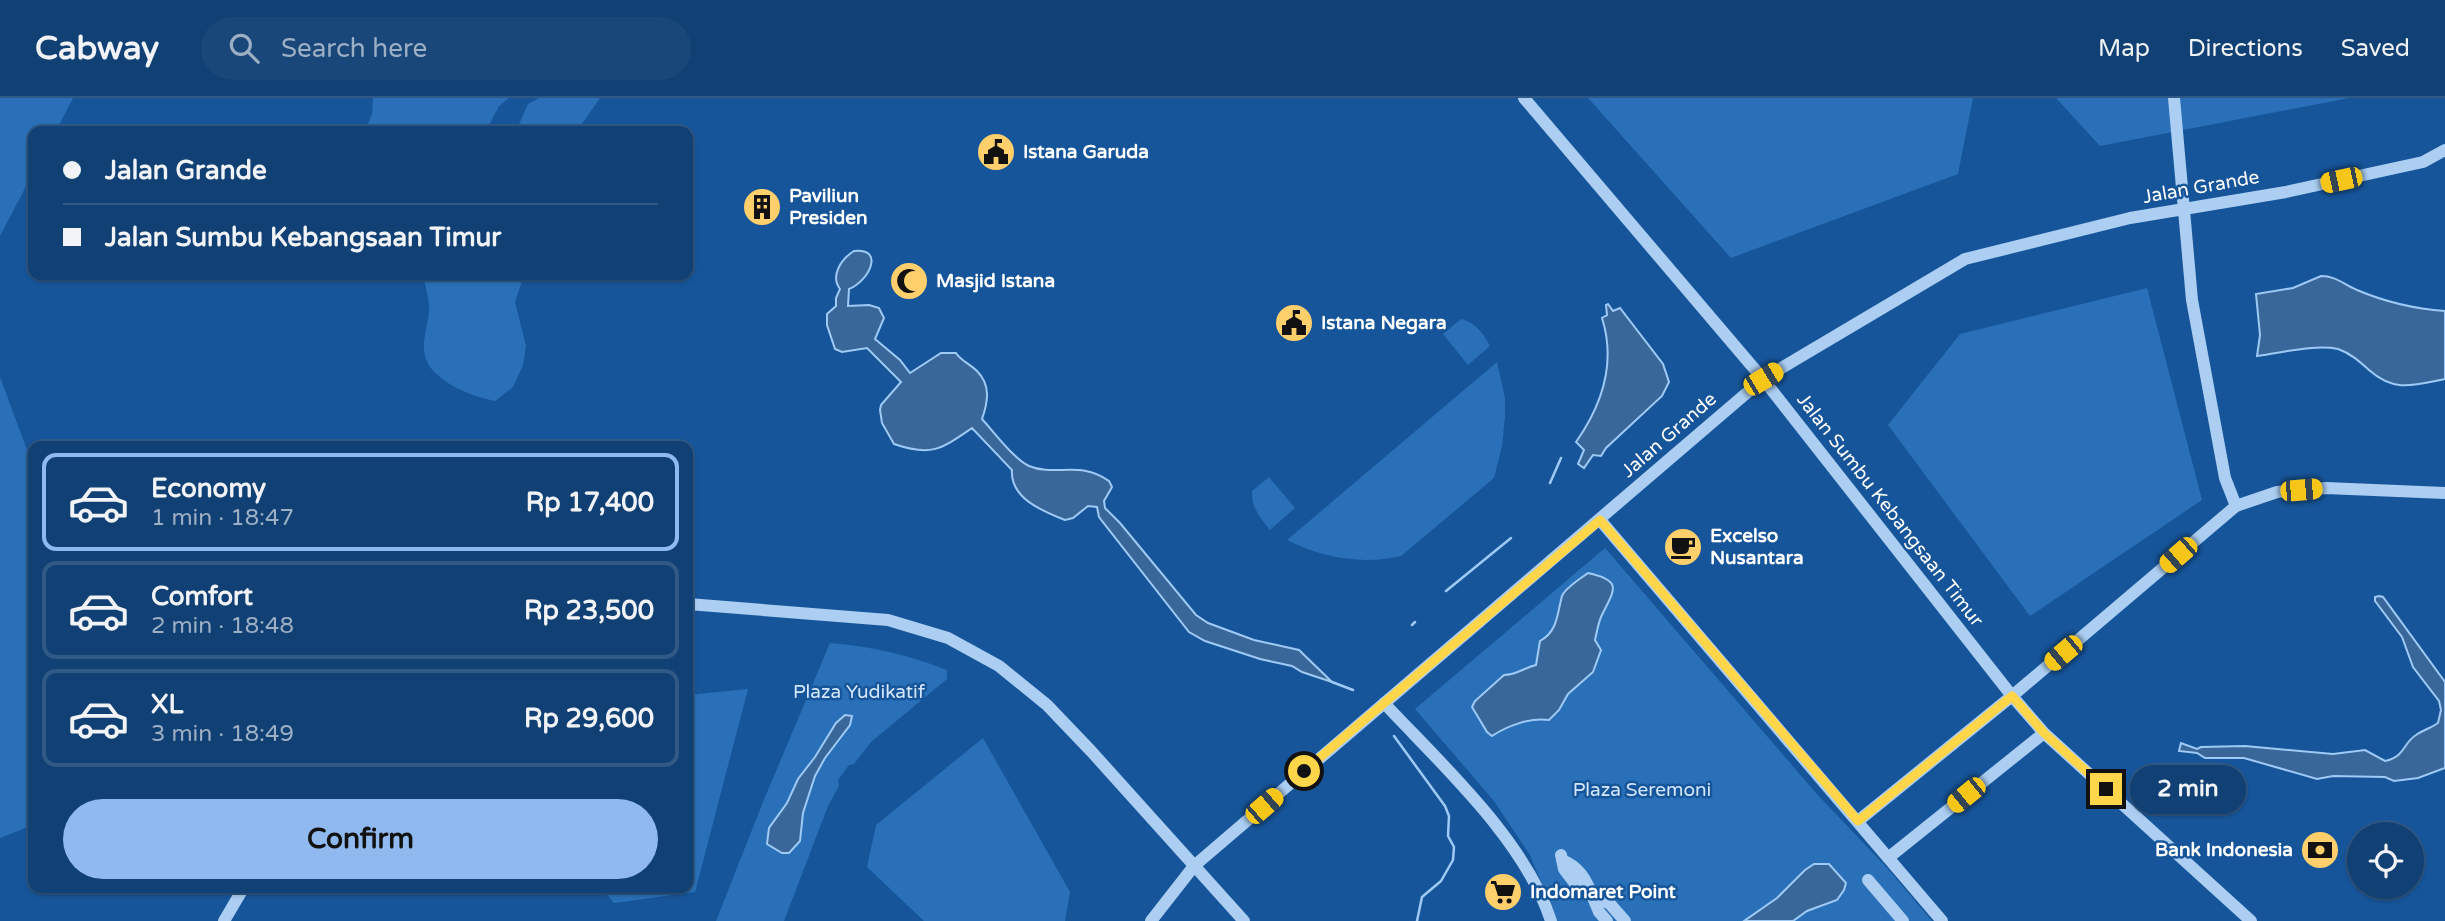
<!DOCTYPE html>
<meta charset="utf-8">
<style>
body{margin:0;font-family:"Varela Round",sans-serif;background:#194779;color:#f1f3f6;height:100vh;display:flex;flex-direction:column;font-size:26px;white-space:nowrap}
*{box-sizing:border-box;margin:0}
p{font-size:23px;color:#9cafc5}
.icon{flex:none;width:38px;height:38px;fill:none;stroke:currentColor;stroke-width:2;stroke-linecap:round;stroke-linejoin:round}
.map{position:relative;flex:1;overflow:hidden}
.panel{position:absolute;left:28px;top:343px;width:665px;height:452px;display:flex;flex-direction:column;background:#104074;border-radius:14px;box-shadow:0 2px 5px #0004,0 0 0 2px #305986}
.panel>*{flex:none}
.guide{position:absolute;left:28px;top:28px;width:665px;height:154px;border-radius:14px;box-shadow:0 2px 5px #0004,0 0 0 2px #305986;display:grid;align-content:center;height:154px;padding:0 35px;background:#104074}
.buttons{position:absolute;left:2347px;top:724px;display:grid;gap:14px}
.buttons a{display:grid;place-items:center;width:77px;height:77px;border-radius:50%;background:#104074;box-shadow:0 2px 5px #0004,0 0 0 2px #305986;font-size:35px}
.end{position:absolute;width:32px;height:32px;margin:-16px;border:9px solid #ffd54a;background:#111;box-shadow:0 0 0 4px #111}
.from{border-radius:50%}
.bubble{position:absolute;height:49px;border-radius:24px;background:#104074;box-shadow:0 2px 5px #0004,0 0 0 2px #305986;font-size:23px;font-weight:800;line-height:49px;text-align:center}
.car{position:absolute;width:21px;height:42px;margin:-21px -10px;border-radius:9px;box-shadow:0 0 5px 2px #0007;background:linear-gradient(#f5c518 24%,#345 0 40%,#f5c518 0 76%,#345 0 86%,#f5c518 0)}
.guide b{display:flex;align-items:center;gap:24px;height:66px;font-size:26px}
.guide b+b{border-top:2px solid #305986}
.guide i{width:18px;height:18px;background:#f1f3f6}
ul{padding:12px 0 0;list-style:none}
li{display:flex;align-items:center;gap:21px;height:98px;margin:0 14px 10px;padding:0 21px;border:4px solid #305986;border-radius:14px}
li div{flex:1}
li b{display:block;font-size:26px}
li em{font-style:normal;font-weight:800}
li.active{border-color:#90b9f0}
li>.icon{width:63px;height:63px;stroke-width:1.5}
.cta{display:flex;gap:14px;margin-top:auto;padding:14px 35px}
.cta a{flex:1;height:80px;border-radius:42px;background:#90b9f0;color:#111;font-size:28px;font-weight:800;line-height:80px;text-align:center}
header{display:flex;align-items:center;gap:42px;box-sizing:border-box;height:98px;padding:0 35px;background:#104074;border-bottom:2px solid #305986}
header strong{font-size:33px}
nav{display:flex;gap:38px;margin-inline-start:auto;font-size:24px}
.search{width:490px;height:63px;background:#194779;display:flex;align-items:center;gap:18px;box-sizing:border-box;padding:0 24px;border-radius:38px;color:#9cafc5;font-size:26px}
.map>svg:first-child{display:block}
.green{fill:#2a70b8}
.water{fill:#3a6799;stroke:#9ecaf5;stroke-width:2}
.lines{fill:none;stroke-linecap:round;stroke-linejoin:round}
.stream{stroke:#9ecaf5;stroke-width:2.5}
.minor{stroke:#abcef2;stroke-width:12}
.route{stroke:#ffd54a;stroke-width:9}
.labels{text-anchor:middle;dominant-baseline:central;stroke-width:5;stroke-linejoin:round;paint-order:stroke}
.poi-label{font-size:19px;font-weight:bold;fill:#fff;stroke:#16559a;text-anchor:start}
.street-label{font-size:19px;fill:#fff;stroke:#16559a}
.park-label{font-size:19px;fill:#d3e7fc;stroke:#16559a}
</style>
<header>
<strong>Cabway</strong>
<div class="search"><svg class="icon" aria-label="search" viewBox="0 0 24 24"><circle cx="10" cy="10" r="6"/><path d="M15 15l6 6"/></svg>Search here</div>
<nav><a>Map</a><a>Directions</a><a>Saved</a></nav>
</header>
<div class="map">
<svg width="2445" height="823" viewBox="0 0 2445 823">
<rect width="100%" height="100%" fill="#16559a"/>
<path class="green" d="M 0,0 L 73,0 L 56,33 L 33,33 L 33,75 L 0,138 Z
M 373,0 L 509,0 L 499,8 L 486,33 L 365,33 L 372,16 Z
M 539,0 L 600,0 L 577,33 L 516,33 L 528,6 Z
M 1588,0 L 1973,0 L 1958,76 L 1731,160 Z
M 2056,0 L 2349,0 L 2100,48 Z
M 423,177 L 524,177 L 515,204 L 526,248 L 523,267 L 513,289 L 495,303 C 472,299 425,281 424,252 C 423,240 428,226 429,214 C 430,202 425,188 423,177 Z
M 2147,190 L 2202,402 L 2030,518 L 1888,327 L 1960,236 Z
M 1461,221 C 1475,224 1484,236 1490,248 L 1468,267 L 1443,236 Z
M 1497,264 L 1505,300 L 1505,318 L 1502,348 L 1494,380 L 1401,458 C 1362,467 1323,460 1287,442 Z
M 0,279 L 33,368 L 33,727 L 0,740 Z
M 1269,379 L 1295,410 L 1270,432 C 1260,419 1251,410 1252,393 Z
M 1605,450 L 1816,695 L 1888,771 L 1932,823 L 1557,823 L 1530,757 L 1494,703 L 1415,611 Z
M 830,545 C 871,548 909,557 947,572 L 947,581 L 871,644 L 854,666 L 849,667 L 838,682 L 839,688 L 828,708 L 784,823 L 716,823 L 763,704 Z
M 748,591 L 695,794 L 614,805 L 601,789 L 688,789 L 688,597 Z
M 983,640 L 1070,794 L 1065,823 L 924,823 L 867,769 L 876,727 Z"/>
<path class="water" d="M 854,153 C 886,150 868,184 849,191 L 848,208 L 869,207 L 879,210 L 884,220 L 875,241 L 900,262 L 910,275 L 941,255 L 956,255 C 961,263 969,265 977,273 C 991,287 988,304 982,321 C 994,334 1013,360 1029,368 C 1055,379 1080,362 1109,383 L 1112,389 L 1104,403 L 1105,410 L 1120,425 L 1196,517 L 1208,525 L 1254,542 L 1299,552 L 1332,584 L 1302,574 L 1292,568 L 1260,561 L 1205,543 L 1189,534 L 1099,419 L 1097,409 L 1088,408 L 1073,420 L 1065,422 C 1042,413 1010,400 1012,372 L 972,330 C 941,351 932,359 894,346 L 882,325 L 880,312 L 881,307 L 901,284 L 867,250 L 842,254 L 835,251 L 827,227 L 827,216 L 836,208 L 836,200 L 840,191 C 830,178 841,161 854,153 Z
M 2321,178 C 2336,178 2343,186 2357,192 C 2383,203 2416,211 2445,213 L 2445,281 C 2414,287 2395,295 2369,272 C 2359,263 2350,255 2338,251 C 2316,246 2280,255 2257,258 L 2260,237 L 2256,196 L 2293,190 Z
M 1608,206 L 1613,213 L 1620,210 L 1663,266 L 1669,284 L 1662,298 L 1606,350 L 1601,358 L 1593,357 L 1584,370 L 1578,366 L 1584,352 L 1576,344 C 1602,307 1616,264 1602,220 L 1607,217 L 1606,207 Z
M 1588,475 C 1625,483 1613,493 1601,519 C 1598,526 1597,534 1595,542 L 1601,552 L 1593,574 L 1568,596 L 1559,612 L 1549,622 C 1531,619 1507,628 1492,638 L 1487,634 L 1472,609 L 1475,603 L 1504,577 C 1517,577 1523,570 1536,567 L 1540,543 C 1558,533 1557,516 1562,498 C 1565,490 1580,481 1588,475 Z
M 2379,498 L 2383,499 L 2445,584 L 2445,670 L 2418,680 L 2394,683 L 2385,679 L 2333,678 L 2317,681 L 2244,660 L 2205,660 L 2197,655 L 2179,653 L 2181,645 L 2197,651 L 2201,649 L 2245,648 L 2333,656 L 2365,652 L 2385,663 C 2406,658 2402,646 2416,637 C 2423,632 2431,630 2438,625 L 2441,612 L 2439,603 L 2413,569 L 2402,539 L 2375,503 L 2375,499 Z
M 845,617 L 852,618 L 850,627 L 825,660 L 815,678 L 803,715 L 800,743 L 789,755 L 782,755 L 767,746 L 769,730 L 787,705 L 798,681 L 815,659 L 836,625 Z
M 1814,766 L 1829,766 L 1846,785 L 1844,792 L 1837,802 L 1807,813 L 1793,823 L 1744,823 L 1777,800 L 1805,772 Z"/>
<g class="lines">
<path class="stream" d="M 1550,385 L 1561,360
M 1446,493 L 1511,440
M 1412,527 L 1415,524
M 1332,584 L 1353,592
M 1394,638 L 1445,708 L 1449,718 L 1448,738 L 1454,749 L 1453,762 L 1441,783 L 1422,799 L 1417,823"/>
<path class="minor" d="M 1524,0 L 1763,281 L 2012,598 L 2044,635 L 2251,823
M 2174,0 L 2192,202 L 2225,380 L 2236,408
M 1600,422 L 1942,823
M 688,506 L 888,522 L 948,540 L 999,568 L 1047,607 L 1091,653 L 1244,823
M 1384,605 C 1442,667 1525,742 1551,823
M 1858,723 L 2012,598 L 2236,408 L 2277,394 L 2326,390 L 2445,395
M 1561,757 L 1564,771 L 1577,788 L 1592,797 L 1599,814 L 1607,823
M 1888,760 L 2044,635
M 1562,762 C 1578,768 1586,781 1592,797 L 1610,806 L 1625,823
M 1868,782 L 1903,823
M 224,823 L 244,789
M 1151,823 L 1194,768 L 1763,281 L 1965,161 L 2130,120 L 2286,94 L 2423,64 L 2445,52"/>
</g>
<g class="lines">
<path class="route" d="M 1304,673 L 1600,422 L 1858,723 L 2012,598 L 2044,635 L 2106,691"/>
</g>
<defs>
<symbol id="civic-disc" viewBox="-11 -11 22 22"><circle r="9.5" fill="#ffcf6c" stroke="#16559a"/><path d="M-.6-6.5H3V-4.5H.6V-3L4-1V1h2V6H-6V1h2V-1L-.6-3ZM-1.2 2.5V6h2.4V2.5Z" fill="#111"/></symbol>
<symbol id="building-disc" viewBox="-11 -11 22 22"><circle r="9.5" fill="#ffcf6c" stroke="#16559a"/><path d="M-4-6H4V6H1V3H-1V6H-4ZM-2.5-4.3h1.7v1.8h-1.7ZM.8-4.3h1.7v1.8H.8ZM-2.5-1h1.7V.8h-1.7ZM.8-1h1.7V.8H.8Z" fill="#111"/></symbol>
<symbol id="mosque-disc" viewBox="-11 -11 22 22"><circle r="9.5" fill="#ffcf6c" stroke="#16559a"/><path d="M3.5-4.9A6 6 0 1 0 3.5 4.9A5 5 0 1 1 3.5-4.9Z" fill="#111"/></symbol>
<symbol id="cafe-disc" viewBox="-11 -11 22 22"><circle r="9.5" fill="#ffcf6c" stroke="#16559a"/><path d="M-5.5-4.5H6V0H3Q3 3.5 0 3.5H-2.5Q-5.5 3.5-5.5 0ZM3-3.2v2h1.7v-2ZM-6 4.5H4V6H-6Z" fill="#111"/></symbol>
<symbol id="bank-disc" viewBox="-11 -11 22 22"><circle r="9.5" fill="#ffcf6c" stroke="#16559a"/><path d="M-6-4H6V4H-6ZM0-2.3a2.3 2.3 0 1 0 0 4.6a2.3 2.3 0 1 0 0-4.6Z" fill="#111"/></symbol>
<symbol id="supermarket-disc" viewBox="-11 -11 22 22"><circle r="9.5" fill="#ffcf6c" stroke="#16559a"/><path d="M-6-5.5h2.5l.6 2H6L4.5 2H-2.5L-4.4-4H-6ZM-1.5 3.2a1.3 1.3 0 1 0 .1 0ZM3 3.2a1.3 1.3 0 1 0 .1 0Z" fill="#111"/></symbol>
</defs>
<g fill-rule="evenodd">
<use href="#civic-disc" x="974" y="32" width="44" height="44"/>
<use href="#building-disc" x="740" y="87" width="44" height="44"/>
<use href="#mosque-disc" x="887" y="161" width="44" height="44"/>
<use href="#civic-disc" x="1272" y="203" width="44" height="44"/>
<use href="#cafe-disc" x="1661" y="427" width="44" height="44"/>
<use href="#bank-disc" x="2298" y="730" width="44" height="44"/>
<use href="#supermarket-disc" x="1481" y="772" width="44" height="44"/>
</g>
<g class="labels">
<g class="poi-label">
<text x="1023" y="54">Istana Garuda</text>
<text x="789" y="98">Paviliun<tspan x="789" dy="22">Presiden</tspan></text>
<text x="936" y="183">Masjid Istana</text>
<text x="1321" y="225">Istana Negara</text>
<text x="1710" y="438">Excelso<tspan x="1710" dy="22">Nusantara</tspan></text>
<text x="2293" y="752" text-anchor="end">Bank Indonesia</text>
<text x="1530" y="794">Indomaret Point</text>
</g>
<g class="street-label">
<text transform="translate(2201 89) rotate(-10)">Jalan Grande</text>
<text transform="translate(1669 337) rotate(-41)">Jalan Grande</text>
<text transform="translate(1890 412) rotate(52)">Jalan Sumbu Kebangsaan Timur</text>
</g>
<g class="park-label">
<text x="859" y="594">Plaza Yudikatif</text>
<text x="1642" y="692">Plaza Seremoni</text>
</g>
</g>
</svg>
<div class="buttons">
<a><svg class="icon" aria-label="locate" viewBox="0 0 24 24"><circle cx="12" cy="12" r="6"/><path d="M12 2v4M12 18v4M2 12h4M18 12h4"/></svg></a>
</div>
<i class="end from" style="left:1304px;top:673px"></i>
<i class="end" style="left:2106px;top:691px"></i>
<div class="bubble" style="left:2130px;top:667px;width:116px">2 min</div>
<i class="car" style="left:2341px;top:82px;rotate:258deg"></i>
<i class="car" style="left:1763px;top:281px;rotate:59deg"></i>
<i class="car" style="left:2301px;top:392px;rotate:85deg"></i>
<i class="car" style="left:2178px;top:457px;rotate:229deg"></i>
<i class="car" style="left:2063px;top:555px;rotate:230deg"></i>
<i class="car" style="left:1966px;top:697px;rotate:231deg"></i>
<i class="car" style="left:1264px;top:708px;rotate:49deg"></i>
<div class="guide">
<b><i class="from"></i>Jalan Grande</b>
<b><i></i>Jalan Sumbu Kebangsaan Timur</b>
</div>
<section class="panel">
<ul>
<li class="active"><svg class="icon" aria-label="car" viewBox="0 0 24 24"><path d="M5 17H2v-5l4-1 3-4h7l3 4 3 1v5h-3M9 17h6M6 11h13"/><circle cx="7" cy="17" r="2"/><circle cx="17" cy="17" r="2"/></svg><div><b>Economy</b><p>1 min · 18:47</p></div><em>Rp 17,400</em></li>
<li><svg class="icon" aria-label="car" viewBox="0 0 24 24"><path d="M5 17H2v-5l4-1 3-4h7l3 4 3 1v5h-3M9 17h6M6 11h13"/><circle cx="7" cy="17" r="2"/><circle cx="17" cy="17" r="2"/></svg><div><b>Comfort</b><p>2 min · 18:48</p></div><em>Rp 23,500</em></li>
<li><svg class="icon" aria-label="car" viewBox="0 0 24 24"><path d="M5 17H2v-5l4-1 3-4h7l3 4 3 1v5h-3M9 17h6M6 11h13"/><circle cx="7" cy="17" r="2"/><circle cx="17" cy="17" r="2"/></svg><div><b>XL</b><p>3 min · 18:49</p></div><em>Rp 29,600</em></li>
</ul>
<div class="cta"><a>Confirm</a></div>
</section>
</div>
